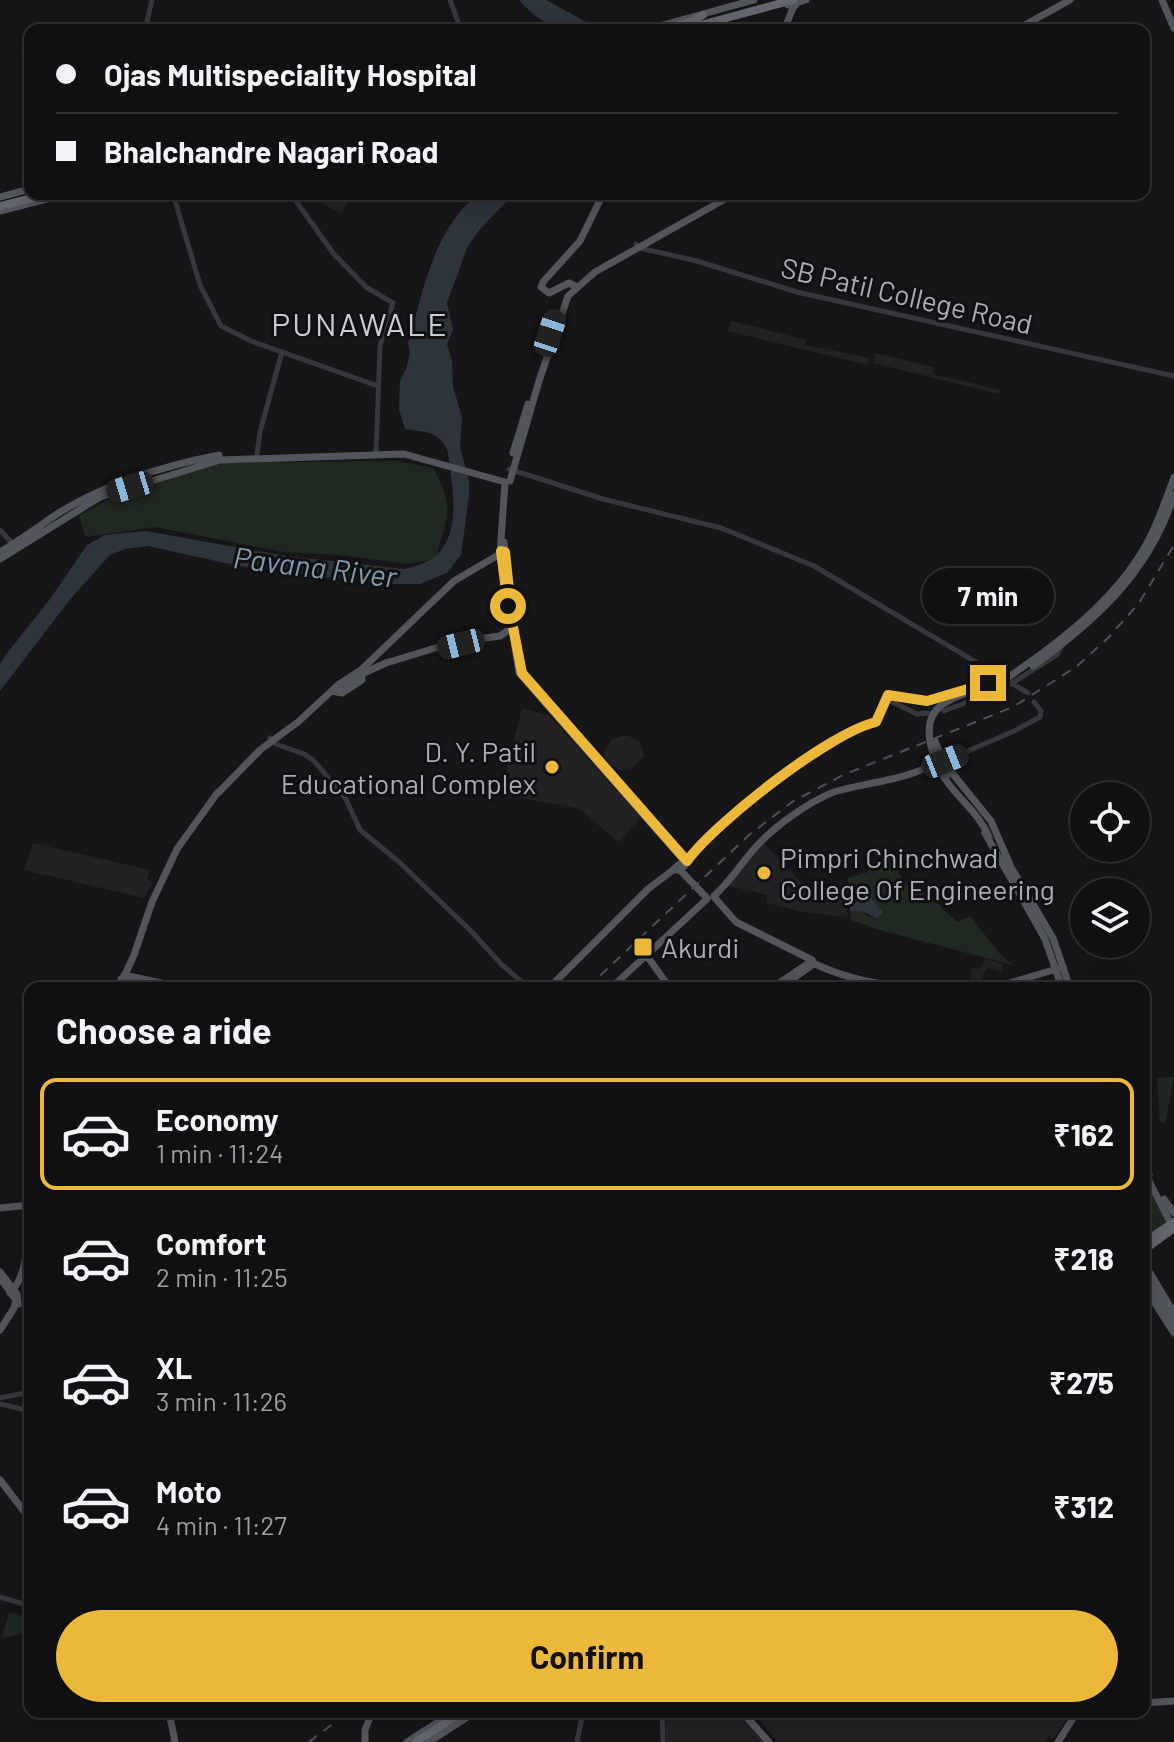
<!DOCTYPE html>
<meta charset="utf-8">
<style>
body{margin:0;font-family:Barlow,sans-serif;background:#19191b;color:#f1f3f6;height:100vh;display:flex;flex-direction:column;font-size:30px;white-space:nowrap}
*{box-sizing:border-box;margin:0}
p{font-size:26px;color:#9c9d9f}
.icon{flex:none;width:44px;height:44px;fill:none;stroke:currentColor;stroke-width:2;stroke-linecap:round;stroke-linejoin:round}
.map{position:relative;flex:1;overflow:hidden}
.sheet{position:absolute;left:24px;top:982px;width:1126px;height:736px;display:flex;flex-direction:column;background:#101012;border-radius:16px;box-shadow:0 4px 20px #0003,0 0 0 2px #303032}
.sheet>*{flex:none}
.hud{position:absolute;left:24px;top:24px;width:1126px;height:176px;border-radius:16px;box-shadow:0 4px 20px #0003,0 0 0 2px #303032;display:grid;align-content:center;height:176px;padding:0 32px;background:#101012}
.fabs{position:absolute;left:1070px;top:782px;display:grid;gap:16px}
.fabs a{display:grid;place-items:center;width:80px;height:80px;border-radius:50%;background:#101012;box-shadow:0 4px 20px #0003,0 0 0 2px #303032;font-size:40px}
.end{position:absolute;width:36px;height:36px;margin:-18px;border:10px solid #ecb83a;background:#111;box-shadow:0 0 0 4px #111}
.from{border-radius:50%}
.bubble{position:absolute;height:56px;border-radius:28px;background:#101012;box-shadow:0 4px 20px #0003,0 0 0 2px #303032;font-size:26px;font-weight:700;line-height:56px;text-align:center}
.car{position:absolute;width:24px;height:48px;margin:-24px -12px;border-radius:10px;box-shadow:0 0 6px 2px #0007;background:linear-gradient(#222 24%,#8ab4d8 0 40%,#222 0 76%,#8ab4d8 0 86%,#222 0)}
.hud b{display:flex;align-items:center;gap:28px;height:76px;font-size:30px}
.hud b+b{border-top:2px solid #303032}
.hud i{width:20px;height:20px;background:#f1f3f6}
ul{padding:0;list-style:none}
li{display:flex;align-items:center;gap:24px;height:112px;margin:0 16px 12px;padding:0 16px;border:4px solid transparent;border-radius:16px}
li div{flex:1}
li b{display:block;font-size:30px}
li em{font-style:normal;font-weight:700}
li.current{border-color:#ecb83a}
li>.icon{width:72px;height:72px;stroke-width:1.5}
h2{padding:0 32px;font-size:36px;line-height:96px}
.cta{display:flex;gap:16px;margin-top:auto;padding:16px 32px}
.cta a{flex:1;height:92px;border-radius:48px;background:#ecb83a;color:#111;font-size:32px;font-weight:700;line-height:92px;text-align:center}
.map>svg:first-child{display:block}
.built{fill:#222225}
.green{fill:#202822}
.water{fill:#2d343c}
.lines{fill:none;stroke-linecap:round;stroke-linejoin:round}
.minor{stroke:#37383d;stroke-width:5}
.major{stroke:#53555c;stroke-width:7}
.highway{stroke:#63666e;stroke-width:8}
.rail{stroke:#4e5056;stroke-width:2;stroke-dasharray:10 8;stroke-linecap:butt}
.major-bridge{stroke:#53555c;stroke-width:7}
.highway-bridge{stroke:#63666e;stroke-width:8}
.route{stroke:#ecb83a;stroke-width:10}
.poi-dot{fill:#ecb83a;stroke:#111113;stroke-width:3}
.labels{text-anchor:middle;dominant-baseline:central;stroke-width:6;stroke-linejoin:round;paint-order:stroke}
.street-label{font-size:28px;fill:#a9adb8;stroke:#111113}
.poi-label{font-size:28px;fill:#a9adb8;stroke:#111113;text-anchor:start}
.water-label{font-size:30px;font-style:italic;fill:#8199b1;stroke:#111113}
.quarter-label{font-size:32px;letter-spacing:2px;fill:#caccd4;stroke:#111113}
</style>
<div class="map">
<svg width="1174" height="1742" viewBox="0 0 1174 1742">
<rect width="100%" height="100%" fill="#161618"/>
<path class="built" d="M 316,194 L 354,194 L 341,213 L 313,200 Z
M 731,321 L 806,340 L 805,345 L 869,358 L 867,365 L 728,331 Z
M 875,353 L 934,367 L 933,374 L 1000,390 L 999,394 L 873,363 Z
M 522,708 L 549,715 L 641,818 L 618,842 L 580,809 L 501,794 Z
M 626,735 L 640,741 L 644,756 L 632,768 L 620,770 L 607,763 L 603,753 L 612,739 Z
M 763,842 L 808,890 L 832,884 L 845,884 L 848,918 L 799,911 L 767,903 L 767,895 L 725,885 Z
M 33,843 L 150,870 L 147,879 L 153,882 L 144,898 L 24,870 Z
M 985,959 L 1001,963 L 1004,969 L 1000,972 L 988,968 L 983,974 L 983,987 L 973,988 L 974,982 L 970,981 L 971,968 L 981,968 Z
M 665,1712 L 739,1712 L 766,1742 L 666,1742 Z
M 752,1712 L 1072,1712 L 1053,1740 L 1049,1735 L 1045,1742 L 779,1742 Z"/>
<path class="green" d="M 396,461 L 433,468 C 456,507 447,518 435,559 L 407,564 L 340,555 L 283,552 L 155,527 L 85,537 L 79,515 L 110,499 L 220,463 Z
M 895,857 L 899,874 L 910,888 L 922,889 L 957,922 L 970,916 L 1001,955 L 1013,965 L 883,931 L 851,920 L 850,911 L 864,912 L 867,916 L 879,918 L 882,913 L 866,891 L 848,883 L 848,878 L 868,872 L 867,866 Z
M 1174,1077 L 1165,1124 L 1160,1122 L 1157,1078 Z
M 1152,1194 L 1168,1222 L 1145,1235 L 1144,1202 Z
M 9,1613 L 30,1618 L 30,1632 L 2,1638 Z"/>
<path class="water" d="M 519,0 L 546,0 L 601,30 C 561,30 547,31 519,0 Z
M 478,194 L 514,194 L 480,229 L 467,248 L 447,303 L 453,330 L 447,344 L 452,361 L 453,387 L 462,417 L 460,448 L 469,480 L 469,496 L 461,555 L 447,573 L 420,584 L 392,584 L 350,578 L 311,577 L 294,572 L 239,566 L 148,546 L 125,549 L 110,555 L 72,597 L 0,691 L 0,664 L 4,657 L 50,599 L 87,545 L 105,535 L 146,531 L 286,556 L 404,569 C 467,559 454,499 448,452 C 440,431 425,432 405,429 L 399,409 L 400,381 L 406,369 L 410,353 L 408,344 C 423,292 433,230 478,194 Z
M 847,884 C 866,885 870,899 883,912 L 878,919 L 864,912 L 850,911 Z"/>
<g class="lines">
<path class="minor" d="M 450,0 L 461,30
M 145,30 L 152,0
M 173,194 L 200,285 L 221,326 L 251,341 L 378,386
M 291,194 L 333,253 L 366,287 L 393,303 L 380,346 L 376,454
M 636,244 L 640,248 L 697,261 L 797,292 L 1174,376
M 257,454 L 260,432 L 282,352
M 509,469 L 603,499 L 721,528 L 814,566 L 1028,693
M 0,530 L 13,544
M 886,699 L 917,714 L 928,713
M 944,711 L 1004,688 L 1057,655 L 1061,647
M 270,738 L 276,744 L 304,754 L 314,761 L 346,799 L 360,830 L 398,861 L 472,932 L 501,964 L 529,988
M 945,761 L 1014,731 L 1040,717 L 1041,711 L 1034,702
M 687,861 C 716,822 829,733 876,722 L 888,695 L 919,701 L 956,694
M 557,981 L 564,988
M 183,985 L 197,988
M 18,1303 L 30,1309
M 0,1398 L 30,1392
M 0,1404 L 30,1411
M 0,1597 L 30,1606
M 662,1712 L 663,1742
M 577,1742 L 583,1712"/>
<path class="major" d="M 1162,0 L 1174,28
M 788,5 L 806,0
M 645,30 L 754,0
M 784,30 L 793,8 L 798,2
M 1016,30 L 1070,0
M 0,197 L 30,189
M 0,211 L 66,194
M 577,287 L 569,283 L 549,293 L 541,287 L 543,282 L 580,241 L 603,194
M 513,453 L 528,404
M 510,481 L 539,381 L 568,296 L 595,272 L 734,194
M 505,483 L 500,554 L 519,673 L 684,861
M 504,542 L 506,569
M 0,552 C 20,540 38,527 57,514 C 105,484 163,466 219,455
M 0,559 L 100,497 L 220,460 L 404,454 L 505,482
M 386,663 L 455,642 L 500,636 L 513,627
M 1033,666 C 1096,620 1150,572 1174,495
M 1010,676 C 1061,641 1115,600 1146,545 C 1158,523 1166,500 1174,477
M 332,691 L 342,693 L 362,680 L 361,670
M 948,768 L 991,821 L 1011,867 L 1053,938 L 1070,988
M 218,793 L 260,750 L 298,722 L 338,685 L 361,670 L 454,581 L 500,554
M 985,833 L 1045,939 L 1062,988
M 676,870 L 680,870 L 706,897
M 714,896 C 729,883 741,864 754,849 C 772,828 808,802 834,792 C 860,783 920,779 938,759
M 714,897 L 736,922 L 812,960
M 647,956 L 670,988
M 815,964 C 847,979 877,984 913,988
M 124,975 L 184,988
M 121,979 L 161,988
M 119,988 L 134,955 L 152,902 L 177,849 L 218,792
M 549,988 L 648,889 L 673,870 C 676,866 680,864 684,861 L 688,862 L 681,870 L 678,868 L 679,865
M 611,988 L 707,899
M 772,988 L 809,963
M 780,988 L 811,966
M 993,988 L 1060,968
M 1144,1158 L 1149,1175
M 1144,1171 L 1172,1226
M 1164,1199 L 1174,1213
M 0,1208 L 30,1205
M 1144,1263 L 1174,1313
M 0,1272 L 17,1294 L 18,1304
M 1144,1274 L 1174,1322
M 1144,1286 L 1174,1333
M 10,1293 C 29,1275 27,1237 30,1212
M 0,1480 L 30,1519
M 1144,1703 L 1174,1701
M 169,1712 L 175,1742
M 742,1712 L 769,1742
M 365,1742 L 365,1730 L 372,1712
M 407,1742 L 454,1712
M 429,1742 L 475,1712
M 1058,1742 L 1077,1712"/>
<path class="highway" d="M 690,22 L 703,15
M 661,30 L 690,22
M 682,30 L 793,0
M 0,206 L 48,194
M 1144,1242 L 1174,1222
M 1144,1246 L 1147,1253 L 1144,1261
M 416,1742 L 462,1712"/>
<path class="rail" d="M 587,988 L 749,835 L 792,802 L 843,775 L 1013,707 L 1076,667 L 1108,638 L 1139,603 L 1174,545
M 309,1742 L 348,1712"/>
<path class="major-bridge" d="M 338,690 L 355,677 L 386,663
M 935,741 L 949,774
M 989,837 C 980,815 962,802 948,783 C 934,764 917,722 942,705 C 961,691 989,688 1010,676
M 0,1278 L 16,1300 L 14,1308 L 0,1330"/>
<path class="highway-bridge" d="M 1144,1250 L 1174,1228"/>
</g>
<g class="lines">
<path class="route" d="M 508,606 L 501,551 L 505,552 L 513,627 L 522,673 L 687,861 C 716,822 829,733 876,722 L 888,695 L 927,701 L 988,683"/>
</g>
<g class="poi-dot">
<circle cx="552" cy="767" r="8"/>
<circle cx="764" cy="873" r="8"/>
<rect x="633" y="937" width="20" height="20" rx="4"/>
</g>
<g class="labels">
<g class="street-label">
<text transform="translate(907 295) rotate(13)">SB Patil College Road</text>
</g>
<g class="poi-label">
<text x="536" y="751" text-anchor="end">D. Y. Patil<tspan x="536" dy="32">Educational Complex</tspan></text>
<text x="780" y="857">Pimpri Chinchwad<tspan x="780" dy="32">College Of Engineering</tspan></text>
<text x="661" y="947">Akurdi</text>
</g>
<g class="water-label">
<text transform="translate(315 566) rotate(7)">Pavana River</text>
</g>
<g class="quarter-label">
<text x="360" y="323">PUNAWALE</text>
</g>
</g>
</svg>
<div class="fabs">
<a><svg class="icon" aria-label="locate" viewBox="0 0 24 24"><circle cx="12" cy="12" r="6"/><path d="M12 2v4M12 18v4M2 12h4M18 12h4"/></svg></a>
<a><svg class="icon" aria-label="layers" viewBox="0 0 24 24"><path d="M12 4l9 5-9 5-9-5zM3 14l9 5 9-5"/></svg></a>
</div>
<i class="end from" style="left:508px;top:606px"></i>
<i class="end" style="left:988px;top:683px"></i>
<div class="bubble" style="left:922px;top:568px;width:132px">7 min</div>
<i class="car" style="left:550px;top:333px;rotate:18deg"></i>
<i class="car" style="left:130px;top:487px;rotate:253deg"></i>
<i class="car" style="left:461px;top:644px;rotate:256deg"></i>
<i class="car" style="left:945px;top:761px;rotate:68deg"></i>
<div class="hud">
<b><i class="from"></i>Ojas Multispeciality Hospital</b>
<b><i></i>Bhalchandre Nagari Road</b>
</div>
<section class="sheet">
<h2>Choose a ride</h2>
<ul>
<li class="current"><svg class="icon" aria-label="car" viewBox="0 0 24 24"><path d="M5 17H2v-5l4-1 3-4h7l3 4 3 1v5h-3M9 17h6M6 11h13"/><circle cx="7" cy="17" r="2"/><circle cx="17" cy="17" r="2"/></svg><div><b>Economy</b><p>1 min · 11:24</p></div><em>₹162</em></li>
<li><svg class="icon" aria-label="car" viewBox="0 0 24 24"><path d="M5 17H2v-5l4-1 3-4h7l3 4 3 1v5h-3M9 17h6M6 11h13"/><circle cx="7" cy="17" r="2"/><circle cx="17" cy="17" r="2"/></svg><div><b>Comfort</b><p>2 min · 11:25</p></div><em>₹218</em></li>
<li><svg class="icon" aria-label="car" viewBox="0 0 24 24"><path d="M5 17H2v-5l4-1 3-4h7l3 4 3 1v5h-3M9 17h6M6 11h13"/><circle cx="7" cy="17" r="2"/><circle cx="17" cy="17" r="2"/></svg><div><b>XL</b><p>3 min · 11:26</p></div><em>₹275</em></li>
<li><svg class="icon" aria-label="car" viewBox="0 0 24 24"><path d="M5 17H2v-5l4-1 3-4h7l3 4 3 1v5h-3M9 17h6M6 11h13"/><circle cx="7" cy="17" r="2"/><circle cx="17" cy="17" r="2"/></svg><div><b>Moto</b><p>4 min · 11:27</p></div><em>₹312</em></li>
</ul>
<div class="cta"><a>Confirm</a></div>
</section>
</div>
